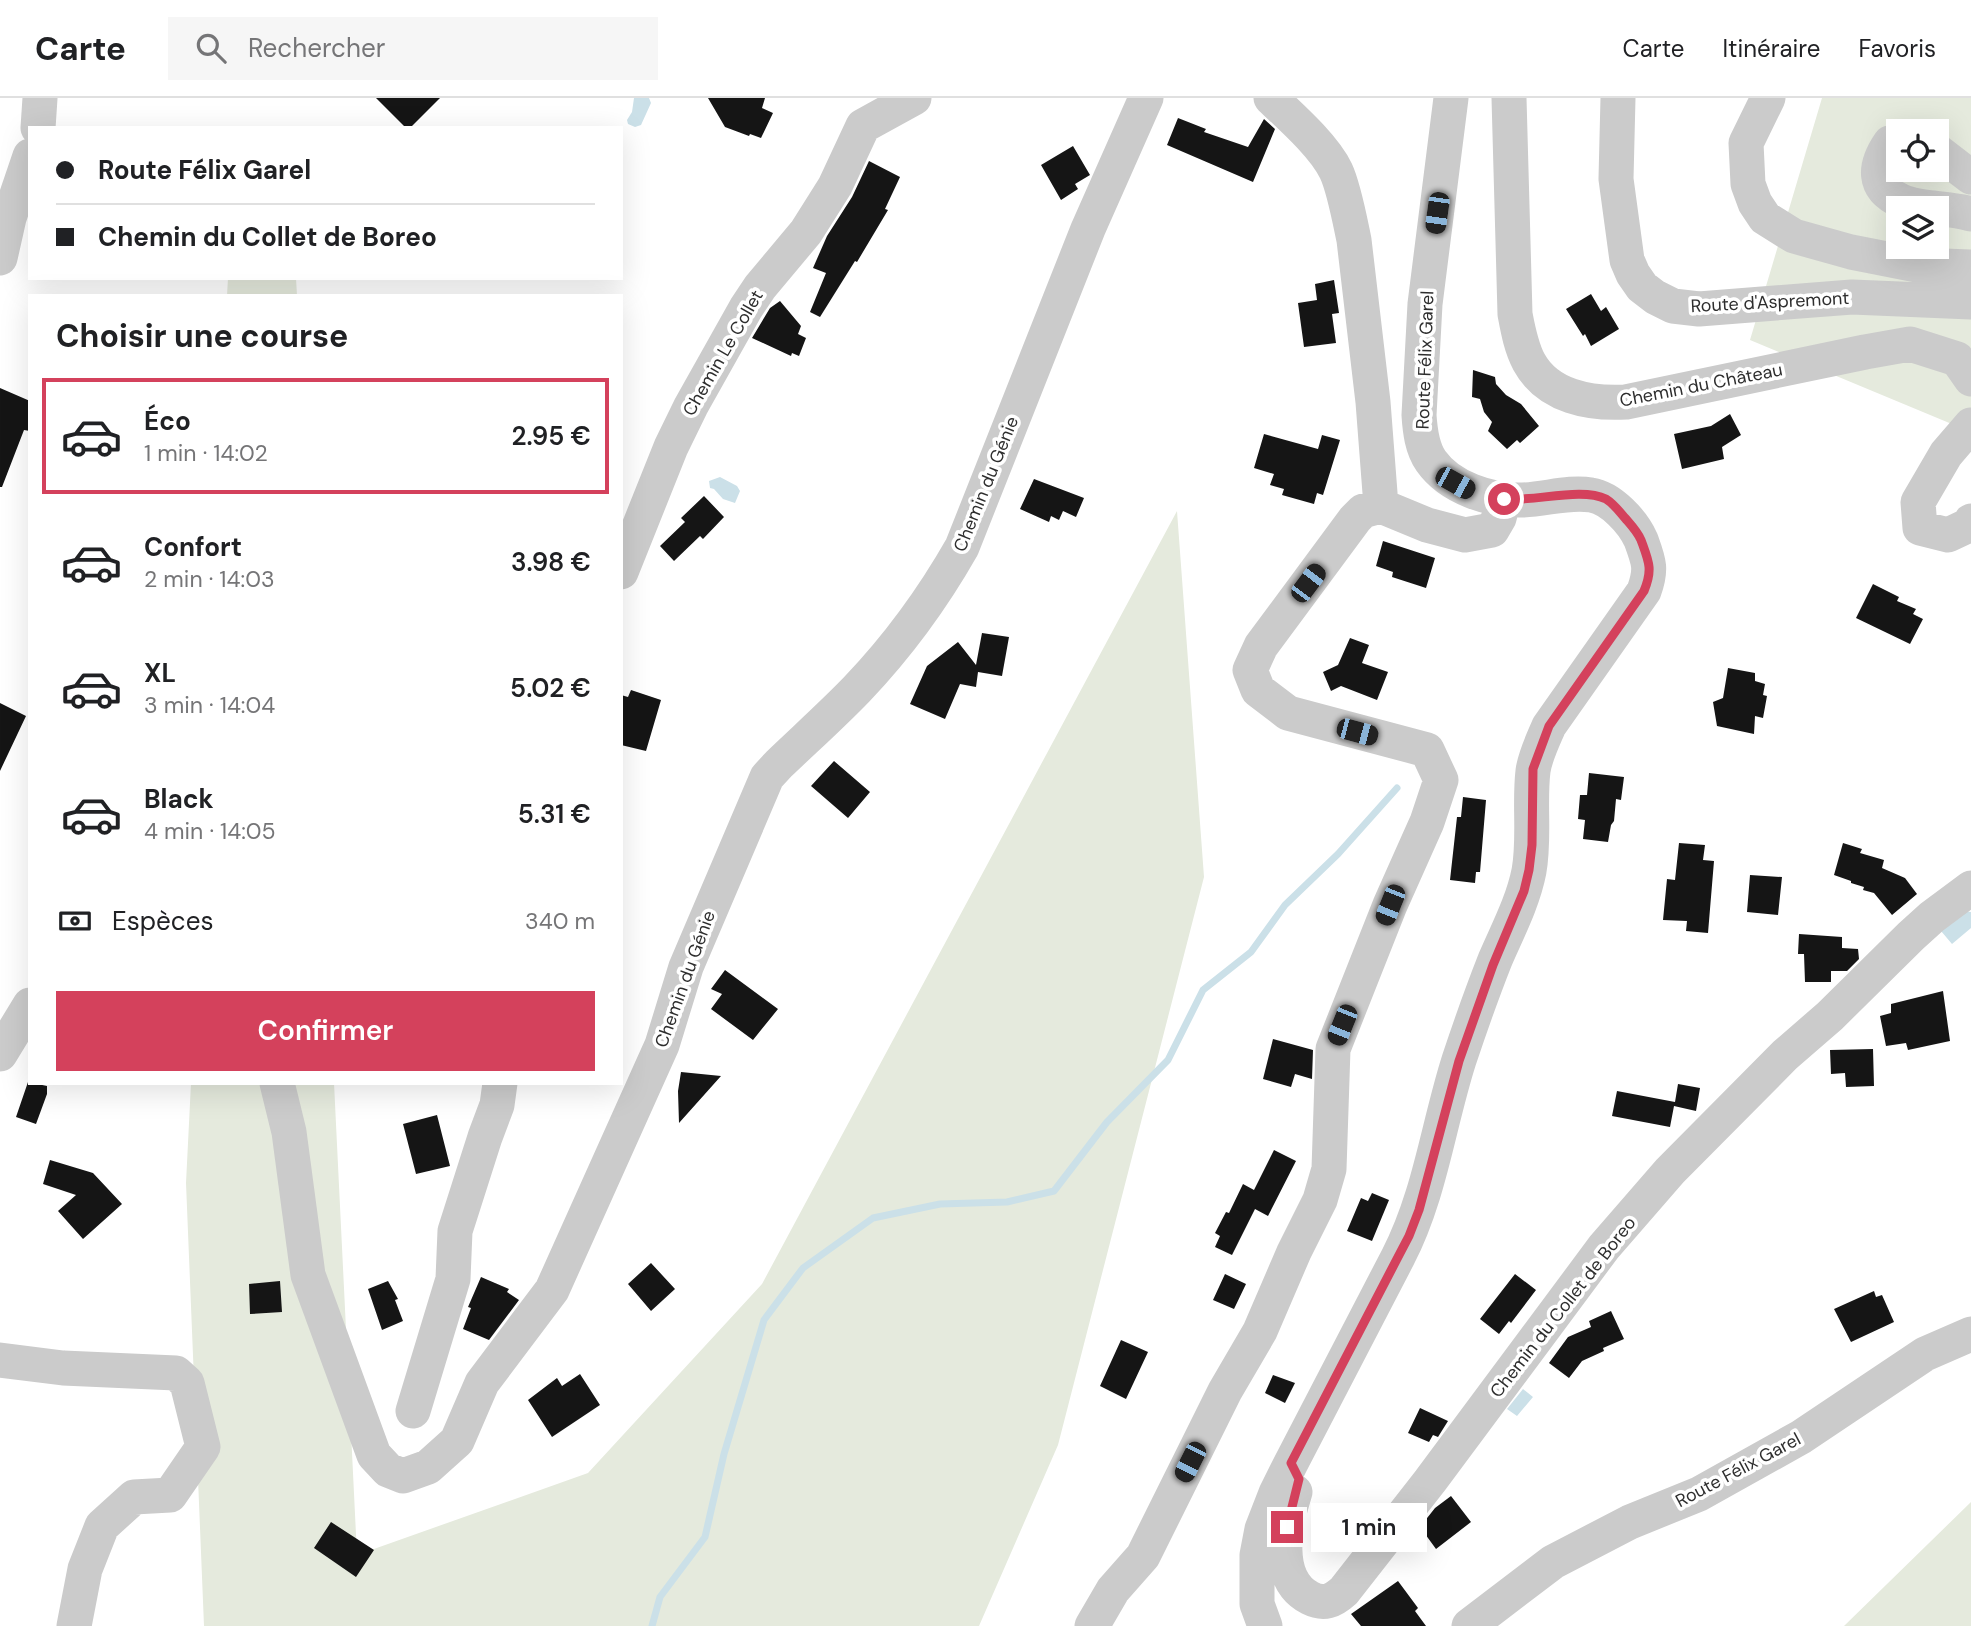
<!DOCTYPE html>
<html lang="fr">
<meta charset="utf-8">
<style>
body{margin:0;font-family:"DM Sans",sans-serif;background:#f6f6f6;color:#202124;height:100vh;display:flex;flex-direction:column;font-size:26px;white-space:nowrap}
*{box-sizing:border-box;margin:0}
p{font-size:23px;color:#757577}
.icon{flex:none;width:38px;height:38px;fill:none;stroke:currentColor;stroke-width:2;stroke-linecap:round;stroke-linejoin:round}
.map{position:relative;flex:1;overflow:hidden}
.panel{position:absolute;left:28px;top:196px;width:595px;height:791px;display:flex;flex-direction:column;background:#fff;border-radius:0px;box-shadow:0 7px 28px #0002}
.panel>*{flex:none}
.banner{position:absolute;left:28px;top:28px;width:595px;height:154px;border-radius:0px;box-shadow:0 7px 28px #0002;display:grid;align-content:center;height:154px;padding:0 28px;background:#fff}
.controls{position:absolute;left:1886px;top:21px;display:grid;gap:14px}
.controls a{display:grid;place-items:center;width:63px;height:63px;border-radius:0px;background:#fff;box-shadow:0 7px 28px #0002;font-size:35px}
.end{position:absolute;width:32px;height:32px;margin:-16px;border:9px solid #d4415c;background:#fff;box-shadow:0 0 0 4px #fff}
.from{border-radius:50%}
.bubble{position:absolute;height:49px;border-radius:0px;background:#fff;box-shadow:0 7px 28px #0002;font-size:23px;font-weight:600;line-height:49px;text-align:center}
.car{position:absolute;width:21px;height:42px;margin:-21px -10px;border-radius:9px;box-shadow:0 0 5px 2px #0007;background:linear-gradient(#222 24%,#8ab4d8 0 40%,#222 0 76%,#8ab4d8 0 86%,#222 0)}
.banner b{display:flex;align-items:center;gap:24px;height:66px;font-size:26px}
.banner b+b{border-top:2px solid #e0e0e0}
.banner i{width:18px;height:18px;background:#202124}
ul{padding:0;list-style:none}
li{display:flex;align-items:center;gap:21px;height:116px;margin:0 14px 10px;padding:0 14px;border:4px solid transparent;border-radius:0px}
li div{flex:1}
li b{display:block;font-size:26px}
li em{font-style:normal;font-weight:600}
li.current{border-color:#d4415c}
li>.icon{width:63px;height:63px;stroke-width:1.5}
h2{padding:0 28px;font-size:32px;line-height:84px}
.pay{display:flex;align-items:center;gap:18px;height:77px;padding:0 28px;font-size:26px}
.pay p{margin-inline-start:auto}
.cta{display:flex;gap:14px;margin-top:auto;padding:14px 28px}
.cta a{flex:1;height:80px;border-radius:0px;background:#d4415c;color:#fff;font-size:28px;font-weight:600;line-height:80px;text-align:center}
header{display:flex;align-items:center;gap:42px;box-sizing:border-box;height:98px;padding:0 35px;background:#fff;border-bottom:2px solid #e0e0e0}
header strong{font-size:33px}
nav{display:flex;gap:38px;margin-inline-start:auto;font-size:24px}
.search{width:490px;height:63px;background:#f6f6f6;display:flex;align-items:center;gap:18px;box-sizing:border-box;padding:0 24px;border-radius:0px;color:#757577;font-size:26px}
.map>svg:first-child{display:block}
.green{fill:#e5eadd;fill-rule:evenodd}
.water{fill:#cbe0e8}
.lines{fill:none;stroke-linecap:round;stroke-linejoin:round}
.stream{stroke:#cbe0e8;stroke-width:7}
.building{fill:#151515}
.minor{stroke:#cbcbcb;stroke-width:35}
.route{stroke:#d4415c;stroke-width:9}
.labels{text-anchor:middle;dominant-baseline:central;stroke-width:7;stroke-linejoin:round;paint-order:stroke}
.street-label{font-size:18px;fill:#2e2e2e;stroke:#fff}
</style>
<header>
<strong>Carte</strong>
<div class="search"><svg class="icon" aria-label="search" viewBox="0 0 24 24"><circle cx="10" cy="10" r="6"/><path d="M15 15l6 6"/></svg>Rechercher</div>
<nav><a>Carte</a><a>Itinéraire</a><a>Favoris</a></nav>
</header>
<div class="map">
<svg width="1971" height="1528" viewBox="0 0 1971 1528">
<rect width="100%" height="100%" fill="#fff"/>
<path class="green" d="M 1822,0 L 1971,0 L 1971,334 L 1750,242 ZM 1899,33 L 1937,33 L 1937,72 L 1899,72 ZM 1899,110 L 1937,110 L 1937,149 L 1899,149 Z
M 228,180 L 296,180 L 297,198 L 227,198 Z
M 1177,413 L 1204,779 L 1058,1347 L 979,1528 L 204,1528 L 186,1085 L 191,985 L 334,985 L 357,1457 L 588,1375 L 762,1186 Z
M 1971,1404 L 1971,1528 L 1844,1528 Z"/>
<path class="water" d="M 634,0 L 649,0 L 651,5 L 641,27 L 635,29 L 628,26 L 627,22 L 632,14 Z
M 720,379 L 737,388 L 740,393 L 735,405 L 723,401 L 714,391 L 710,390 L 709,383 Z
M 1965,813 L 1971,814 L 1971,830 L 1952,846 L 1941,833 Z
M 1523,1291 L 1533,1299 L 1517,1318 L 1507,1311 Z"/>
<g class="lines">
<path class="stream" d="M 652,1528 L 660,1499 L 705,1439 L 724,1356 L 764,1222 L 803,1170 L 873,1120 L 940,1106 L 1007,1104 L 1054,1093 L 1107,1024 L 1168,962 L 1203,892 L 1251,854 L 1285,807 L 1338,756 L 1397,690"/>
</g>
<path class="building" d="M 376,0 L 440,0 L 410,30 L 406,30 Z
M 708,0 L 765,0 L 762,10 L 773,15 L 761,40 L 750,36 L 749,38 L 725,29 Z
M 1178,20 L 1206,31 L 1204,34 L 1248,49 L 1264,21 L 1275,31 L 1253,84 L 1167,47 Z
M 1073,48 L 1090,77 L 1075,86 L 1078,91 L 1061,102 L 1041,67 Z
M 869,63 L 900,79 L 885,111 L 888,112 L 857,164 L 855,163 L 820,219 L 810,214 L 826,175 L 813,170 L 827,138 L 852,99 Z
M 1334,182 L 1339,215 L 1332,216 L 1336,245 L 1304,249 L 1298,205 L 1317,202 L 1315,186 Z
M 1591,196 L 1601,213 L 1606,209 L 1619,231 L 1591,248 L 1585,236 L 1583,238 L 1566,211 Z
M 780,203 L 801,228 L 798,236 L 806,240 L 799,258 L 792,255 L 791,258 L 752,240 L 770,210 Z
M 1473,272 L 1495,279 L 1496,286 L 1506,297 L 1521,306 L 1539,328 L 1520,345 L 1517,342 L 1507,351 L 1488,333 L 1492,324 L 1484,314 L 1480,301 L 1472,299 Z
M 0,290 L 30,303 L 30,333 L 24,332 L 2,389 L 0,389 Z
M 1730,316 L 1741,337 L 1722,349 L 1724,361 L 1682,371 L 1674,336 L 1711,328 Z
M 1264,336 L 1318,351 L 1322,337 L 1340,342 L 1323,397 L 1317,395 L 1314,406 L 1282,397 L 1284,391 L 1270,387 L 1274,376 L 1254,370 Z
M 1034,381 L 1084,400 L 1076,419 L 1063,413 L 1059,422 L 1051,418 L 1049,424 L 1020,411 Z
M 704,398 L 724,419 L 703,441 L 700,438 L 674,463 L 660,448 L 685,424 L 681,420 Z
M 1383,443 L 1435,460 L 1426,490 L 1392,479 L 1393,474 L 1376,468 Z
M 1873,486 L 1899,499 L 1897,503 L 1916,511 L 1913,516 L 1923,521 L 1910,546 L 1856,520 Z
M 982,535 L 1009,539 L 1002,578 L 978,574 L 976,589 L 960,586 L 945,621 L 910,606 L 927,568 L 958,544 L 976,567 Z
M 1350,540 L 1369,547 L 1362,565 L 1388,574 L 1377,602 L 1341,588 L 1331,593 L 1323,574 L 1338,567 Z
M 1728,570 L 1755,575 L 1755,583 L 1765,586 L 1763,597 L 1767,598 L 1763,620 L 1755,618 L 1754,636 L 1717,628 L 1713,604 L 1723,600 Z
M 631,592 L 661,602 L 646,653 L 621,647 L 621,597 L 628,599 Z
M 0,605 L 26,618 L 0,673 Z
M 834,663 L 870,694 L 848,720 L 811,688 Z
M 1589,675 L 1624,679 L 1621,702 L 1616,701 L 1614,723 L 1611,727 L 1608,744 L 1583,741 L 1585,722 L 1578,721 L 1580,697 L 1587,697 Z
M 1463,699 L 1486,702 L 1480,774 L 1476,774 L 1475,785 L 1450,782 L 1457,719 L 1461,719 Z
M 1679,745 L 1705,747 L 1703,762 L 1714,763 L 1708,835 L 1686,833 L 1687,823 L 1663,822 L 1667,781 L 1675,782 Z
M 1843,745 L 1862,751 L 1860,755 L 1884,762 L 1882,770 L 1905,780 L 1917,796 L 1892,817 L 1874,795 L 1863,792 L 1864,789 L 1851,785 L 1851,783 L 1834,777 Z
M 1750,777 L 1782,779 L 1778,817 L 1747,814 Z
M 1799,836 L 1842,839 L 1842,850 L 1858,851 L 1859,861 L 1847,873 L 1831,873 L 1831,884 L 1805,884 L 1804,856 L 1798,856 Z
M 725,872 L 778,911 L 753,942 L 711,911 L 722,896 L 711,891 Z
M 1943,893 L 1950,943 L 1908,952 L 1906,945 L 1886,948 L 1880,918 L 1891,915 L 1891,906 Z
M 1273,941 L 1313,952 L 1312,981 L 1295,976 L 1291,989 L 1263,981 Z
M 1873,951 L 1874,988 L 1846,989 L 1845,975 L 1831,976 L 1830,952 Z
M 681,974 L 721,978 L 679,1025 L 678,993 Z
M 28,984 L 47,988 L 47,996 L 36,1026 L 16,1019 Z
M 1678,986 L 1700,990 L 1696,1013 L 1674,1008 L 1670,1029 L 1612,1018 L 1617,993 L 1675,1004 Z
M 437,1017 L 450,1068 L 416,1076 L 403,1026 Z
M 1274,1052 L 1296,1063 L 1268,1118 L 1255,1111 L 1232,1157 L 1215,1149 L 1220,1138 L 1215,1135 L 1226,1114 L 1229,1115 L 1243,1086 L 1254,1092 Z
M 50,1062 L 93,1075 L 122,1106 L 83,1141 L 58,1113 L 76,1097 L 43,1086 Z
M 1372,1095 L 1389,1102 L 1372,1143 L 1347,1133 L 1361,1100 L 1368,1103 Z
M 651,1165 L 675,1191 L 651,1213 L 628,1186 Z
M 1225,1176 L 1246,1186 L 1234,1211 L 1213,1202 Z
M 1515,1176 L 1536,1192 L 1511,1225 L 1509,1223 L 1499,1236 L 1480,1221 Z
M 481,1179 L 509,1191 L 507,1194 L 519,1202 L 489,1242 L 463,1231 L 471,1210 L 468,1209 Z
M 280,1183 L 282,1214 L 250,1216 L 249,1186 Z
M 388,1183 L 398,1201 L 395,1202 L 403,1223 L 382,1232 L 368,1191 Z
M 1874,1193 L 1876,1199 L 1882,1197 L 1894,1224 L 1851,1244 L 1834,1211 Z
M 1611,1213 L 1624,1241 L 1603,1250 L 1604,1253 L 1582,1263 L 1569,1280 L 1549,1265 L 1568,1239 L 1591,1229 L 1589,1223 Z
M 1121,1242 L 1148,1254 L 1126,1301 L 1100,1288 Z
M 580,1276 L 600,1307 L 552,1339 L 528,1302 L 557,1280 L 562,1288 Z
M 1273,1277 L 1295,1285 L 1285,1305 L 1265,1295 Z
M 1420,1310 L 1448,1323 L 1438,1339 L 1433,1337 L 1429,1344 L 1408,1335 Z
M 1451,1398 L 1471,1424 L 1436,1451 L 1420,1429 L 1435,1410 Z
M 331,1424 L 374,1452 L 356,1479 L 314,1450 Z
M 1398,1483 L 1418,1510 L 1415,1513 L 1426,1528 L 1361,1528 L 1351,1516 Z"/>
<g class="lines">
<path class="minor" d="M 1271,0 C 1291,19 1324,48 1336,73 C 1344,90 1350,123 1354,142 L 1373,304 L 1381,408 L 1427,427 L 1465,437 L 1492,432 L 1499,420 L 1504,401
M 1509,0 L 1515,216 C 1518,232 1521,249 1529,264 C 1548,299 1590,306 1626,304 L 1865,254 L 1910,246 L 1957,261 L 1971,281
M 1618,0 L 1616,81 L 1627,162 L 1633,176 L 1642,189 L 1655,199 L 1673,208 L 1699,211 L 1852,199 L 1971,204
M 1768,0 L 1746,45 L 1748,86 L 1755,105 L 1765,120 L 1794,138 L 1851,154 L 1917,167 L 1971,169
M 38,30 L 40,0
M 1899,44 L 1890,45 C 1874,68 1872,90 1901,103 C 1920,112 1949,109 1971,116
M 1937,53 L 1971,79
M 0,160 L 9,120 L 30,58
M 1971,327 L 1946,356 L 1918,404 L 1920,430 L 1948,437 L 1969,427 L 1971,423
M 621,474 L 671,349 L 691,308 L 746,210 L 760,189 L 806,134 L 835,88 L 863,28 L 914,0
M 0,956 L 30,907
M 277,985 L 289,1034 L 308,1177 L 374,1357 L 388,1372 L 403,1378 L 428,1369 L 457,1343 L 482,1285 L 552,1192 L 662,947 L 686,869 L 767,679 L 779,666 C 805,641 832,617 857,591 C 898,548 933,500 962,449 L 1088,131 L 1146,0
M 0,1262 L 63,1270 L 176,1275 L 187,1285 L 203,1349 L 170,1397 L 134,1399 L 102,1428 L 85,1471 L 74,1528
M 413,1313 L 453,1181 L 455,1133 L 485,1039 L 497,1007 L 500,985
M 1295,1394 C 1285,1425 1273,1481 1310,1500 C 1324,1507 1333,1503 1344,1493 L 1430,1383 L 1604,1149 L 1670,1073 L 1785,957 L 1830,918 L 1911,838 L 1932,819 L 1971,790
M 1092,1528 L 1113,1492 L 1143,1458 L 1225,1293 L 1260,1233 L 1294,1154 L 1320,1102 L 1329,1071 L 1333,951 L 1390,807 L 1427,724 L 1441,682 L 1427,652 L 1288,615 L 1258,592 L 1250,572 L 1261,548 L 1355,421 L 1363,413 L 1381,408
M 1265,1528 L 1257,1506 L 1257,1457 L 1262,1431 L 1276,1395 L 1291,1365 L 1398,1159 C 1430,1097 1438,1028 1459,962 C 1470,929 1482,895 1495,862 C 1507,834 1523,804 1529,773 C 1535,740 1529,706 1533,673 C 1535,658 1543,642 1549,628 L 1644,493 C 1652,471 1649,464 1641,442 C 1633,424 1611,400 1591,397 C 1568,393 1544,402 1522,402 C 1490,403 1450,390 1431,363 C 1422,350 1420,333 1419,317 L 1425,206 L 1451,0
M 1469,1528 L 1553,1464 L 1630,1424 L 1699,1396 L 1801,1339 L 1925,1256 L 1971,1236"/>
</g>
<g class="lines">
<path class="route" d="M 1287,1429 L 1299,1381 L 1291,1365 L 1398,1159 L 1409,1138 L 1419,1112 L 1459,963 L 1493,867 L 1524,793 L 1529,772 L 1532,747 L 1533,671 L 1549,628 L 1644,493 C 1653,471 1649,464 1641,442 C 1637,433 1631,427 1625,420 C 1619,413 1614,406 1606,401 C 1581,389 1534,404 1504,401"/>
</g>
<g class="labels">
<g class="street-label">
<text transform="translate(1770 204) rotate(-3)">Route d'Aspremont</text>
<text transform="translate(723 255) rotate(-60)">Chemin Le Collet</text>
<text transform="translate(1425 262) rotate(-88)">Route Félix Garel</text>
<text transform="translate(1701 287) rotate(-11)">Chemin du Château</text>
<text transform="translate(986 386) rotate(-68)">Chemin du Génie</text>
<text transform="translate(685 881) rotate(-70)">Chemin du Génie</text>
<text transform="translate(1563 1209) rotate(-52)">Chemin du Collet de Boreo</text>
<text transform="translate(1738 1372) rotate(-28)">Route Félix Garel</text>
</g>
</g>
</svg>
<div class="controls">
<a><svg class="icon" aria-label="locate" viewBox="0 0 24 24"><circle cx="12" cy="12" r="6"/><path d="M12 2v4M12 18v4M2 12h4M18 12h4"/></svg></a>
<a><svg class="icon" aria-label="layers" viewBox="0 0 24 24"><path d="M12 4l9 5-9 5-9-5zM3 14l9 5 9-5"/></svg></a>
</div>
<i class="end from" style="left:1504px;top:401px"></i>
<i class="end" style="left:1287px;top:1429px"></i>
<div class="bubble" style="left:1311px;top:1405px;width:116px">1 min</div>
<i class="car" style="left:1437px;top:115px;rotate:188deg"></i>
<i class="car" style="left:1455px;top:385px;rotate:119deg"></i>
<i class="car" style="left:1308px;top:485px;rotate:37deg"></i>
<i class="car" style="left:1357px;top:634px;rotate:105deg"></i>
<i class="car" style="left:1390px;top:807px;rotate:202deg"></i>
<i class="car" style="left:1342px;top:927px;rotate:202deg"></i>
<i class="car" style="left:1190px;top:1364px;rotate:207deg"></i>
<div class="banner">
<b><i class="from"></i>Route Félix Garel</b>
<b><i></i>Chemin du Collet de Boreo</b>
</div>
<section class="panel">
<h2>Choisir une course</h2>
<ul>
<li class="current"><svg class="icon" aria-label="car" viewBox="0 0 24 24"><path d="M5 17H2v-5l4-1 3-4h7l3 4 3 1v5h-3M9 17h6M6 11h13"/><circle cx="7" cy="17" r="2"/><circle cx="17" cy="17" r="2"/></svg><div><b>Éco</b><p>1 min · 14:02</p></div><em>2.95 €</em></li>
<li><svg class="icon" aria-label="car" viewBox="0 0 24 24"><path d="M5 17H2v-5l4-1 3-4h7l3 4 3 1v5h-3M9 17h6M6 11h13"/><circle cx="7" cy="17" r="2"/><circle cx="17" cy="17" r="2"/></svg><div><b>Confort</b><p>2 min · 14:03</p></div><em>3.98 €</em></li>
<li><svg class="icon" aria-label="car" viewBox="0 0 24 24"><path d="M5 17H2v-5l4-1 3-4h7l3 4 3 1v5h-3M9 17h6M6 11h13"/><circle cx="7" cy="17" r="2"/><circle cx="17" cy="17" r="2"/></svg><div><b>XL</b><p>3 min · 14:04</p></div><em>5.02 €</em></li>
<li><svg class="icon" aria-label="car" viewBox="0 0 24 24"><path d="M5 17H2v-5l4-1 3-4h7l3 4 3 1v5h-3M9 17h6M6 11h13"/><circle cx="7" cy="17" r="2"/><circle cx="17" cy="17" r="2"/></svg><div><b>Black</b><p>4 min · 14:05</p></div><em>5.31 €</em></li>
</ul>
<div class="pay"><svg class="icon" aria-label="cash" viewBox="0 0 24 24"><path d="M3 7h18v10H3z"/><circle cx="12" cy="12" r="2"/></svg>Espèces<p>340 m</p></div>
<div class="cta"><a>Confirmer</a></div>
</section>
</div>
